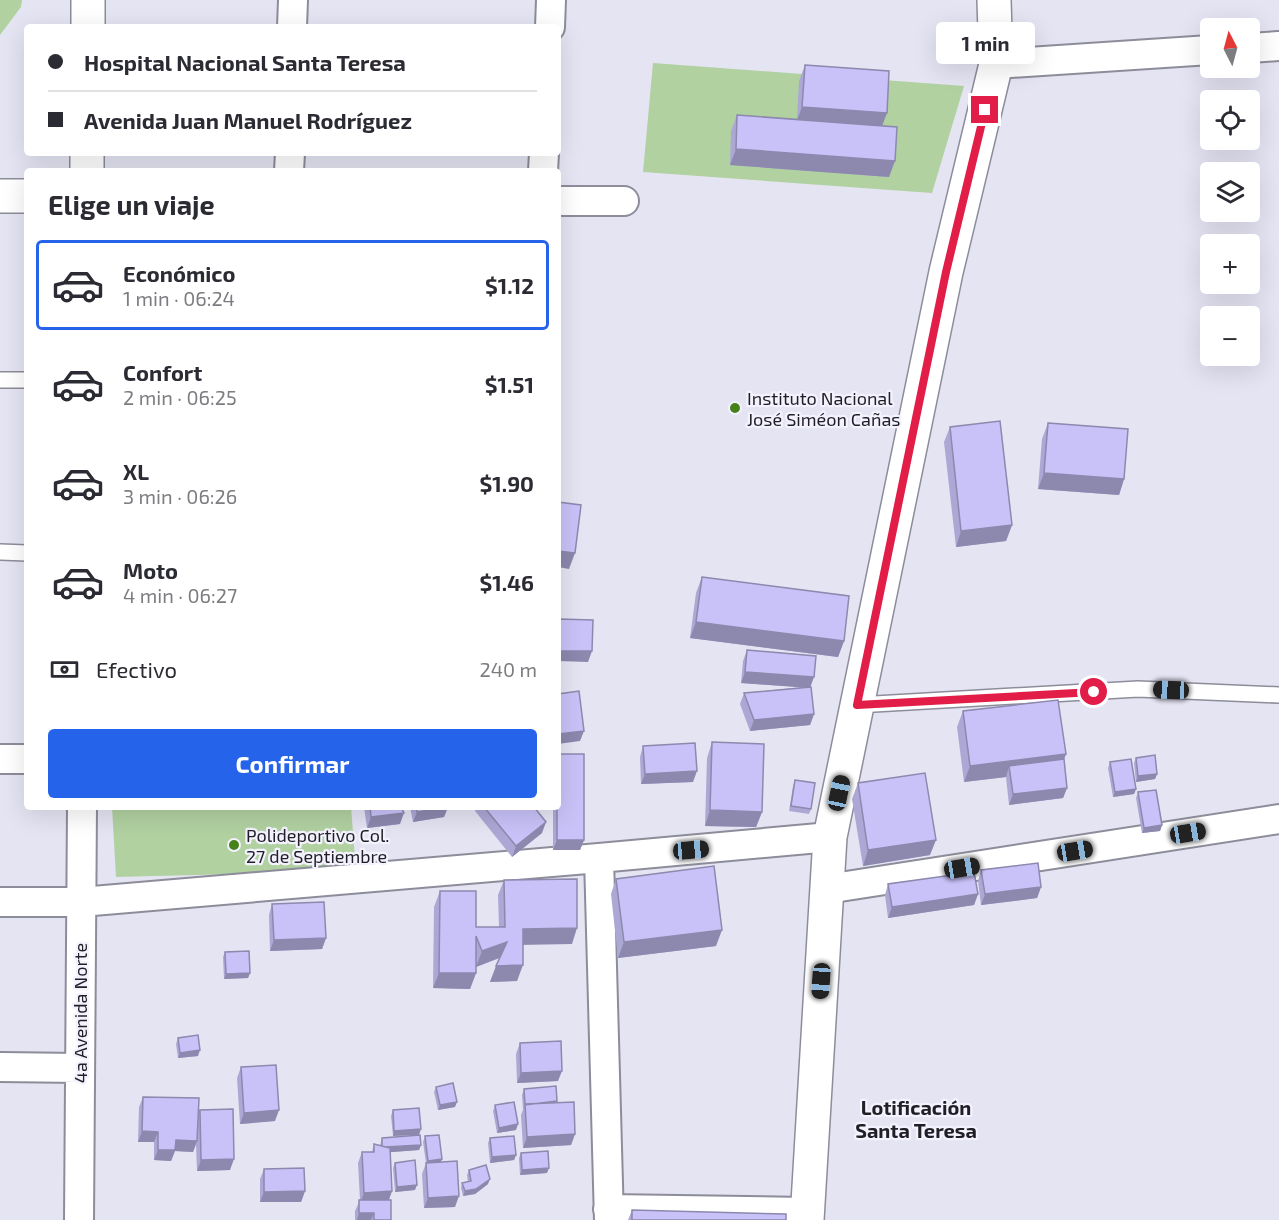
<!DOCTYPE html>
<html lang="es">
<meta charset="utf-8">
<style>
body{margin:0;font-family:"Exo 2",sans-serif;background:#f7f7f7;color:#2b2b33;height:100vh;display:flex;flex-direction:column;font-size:22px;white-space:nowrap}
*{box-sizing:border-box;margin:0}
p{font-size:20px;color:#7c7c81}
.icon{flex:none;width:33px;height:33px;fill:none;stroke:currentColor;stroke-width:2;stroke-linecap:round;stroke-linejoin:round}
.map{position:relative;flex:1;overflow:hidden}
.side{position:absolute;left:24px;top:168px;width:537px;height:642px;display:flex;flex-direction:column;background:#fff;border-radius:6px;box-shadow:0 6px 24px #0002}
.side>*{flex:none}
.hud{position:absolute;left:24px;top:24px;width:537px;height:132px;border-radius:6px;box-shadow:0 6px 24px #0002;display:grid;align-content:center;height:132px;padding:0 24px;background:#fff}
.needle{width:39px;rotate:354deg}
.fabs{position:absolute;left:1200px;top:18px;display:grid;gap:12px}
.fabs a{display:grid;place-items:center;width:60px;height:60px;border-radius:6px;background:#fff;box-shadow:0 6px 24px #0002;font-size:30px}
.end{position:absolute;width:27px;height:27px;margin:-14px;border:8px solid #e11d48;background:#fff;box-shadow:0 0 0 3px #fff}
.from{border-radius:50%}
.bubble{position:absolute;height:42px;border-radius:6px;background:#fff;box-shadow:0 6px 24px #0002;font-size:20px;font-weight:700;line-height:42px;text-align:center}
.car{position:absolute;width:18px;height:36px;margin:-18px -9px;border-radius:8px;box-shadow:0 0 4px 2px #0007;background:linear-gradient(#222 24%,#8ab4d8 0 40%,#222 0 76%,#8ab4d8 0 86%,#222 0)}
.hud b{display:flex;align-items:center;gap:21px;height:57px;font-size:22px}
.hud b+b{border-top:2px solid #e1e1e2}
.hud i{width:15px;height:15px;background:#2b2b33}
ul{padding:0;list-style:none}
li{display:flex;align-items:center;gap:18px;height:90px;margin:0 12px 9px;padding:0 12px;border:3px solid transparent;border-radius:6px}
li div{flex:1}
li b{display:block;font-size:22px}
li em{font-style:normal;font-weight:700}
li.selected{border-color:#2563eb}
li>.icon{width:54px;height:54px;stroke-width:1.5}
h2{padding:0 24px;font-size:27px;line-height:72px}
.pay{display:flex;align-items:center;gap:15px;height:66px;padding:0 24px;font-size:22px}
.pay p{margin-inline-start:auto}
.button{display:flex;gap:12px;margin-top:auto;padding:12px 24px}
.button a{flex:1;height:69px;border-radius:6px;background:#2563eb;color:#fff;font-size:24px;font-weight:700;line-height:69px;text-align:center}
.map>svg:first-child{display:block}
.green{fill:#b1d1a1}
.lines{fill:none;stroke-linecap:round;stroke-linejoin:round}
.service-casing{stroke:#8d8c9a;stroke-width:18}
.minor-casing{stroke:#8d8c9a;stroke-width:32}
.tertiary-casing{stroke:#8d8c9a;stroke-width:36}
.service{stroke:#fff;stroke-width:15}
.minor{stroke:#fff;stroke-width:28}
.tertiary{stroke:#fff;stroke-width:33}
.wall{fill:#aca7d5}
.shaded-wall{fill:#8c88ae}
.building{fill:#c8c2f8;stroke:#8c88ae;stroke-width:1.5}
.route{stroke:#e11d48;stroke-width:8}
.poi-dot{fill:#46811c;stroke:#f3f2fe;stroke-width:2}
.labels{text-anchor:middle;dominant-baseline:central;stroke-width:4.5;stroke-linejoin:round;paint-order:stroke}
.poi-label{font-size:18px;fill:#201f25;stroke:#f3f2fe;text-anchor:start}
.street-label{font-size:18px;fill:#201f25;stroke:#f3f2fe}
.neighbourhood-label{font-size:20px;font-weight:bold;fill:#201f25;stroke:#f3f2fe}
</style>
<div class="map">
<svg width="1279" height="1220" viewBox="0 0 1279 1220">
<rect width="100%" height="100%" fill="#e5e4f3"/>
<path class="green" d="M 0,0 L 22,0 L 21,7 L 0,35 Z
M 653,63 L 964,86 L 932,193 L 643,172 Z
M 112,807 L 351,807 L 356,871 L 116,877 Z"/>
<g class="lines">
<defs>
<path id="service" d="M 0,380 L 27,380
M 0,552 L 27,553
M 857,705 L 1138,689 L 1279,695"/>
<path id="minor" d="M 292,27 L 293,0
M 550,27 L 551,0
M 1250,48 L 1279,46
M 996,64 L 1210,50
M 289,171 L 290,153
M 543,171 L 544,153
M 558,201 L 624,201
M 0,759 L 27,759
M 599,858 L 609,1220
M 827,889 L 1279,819
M 0,902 L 81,902 L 599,858 L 830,837
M 0,1067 L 80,1068
M 608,1209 L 807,1212
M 79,1220 L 82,807"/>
<path id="tertiary" d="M 88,27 L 88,0
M 87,171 L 87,153
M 0,196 L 27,196
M 807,1220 L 830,837 L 946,272 L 996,64 L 994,0"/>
</defs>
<use href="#service" class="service-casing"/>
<use href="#minor" class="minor-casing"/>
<use href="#tertiary" class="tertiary-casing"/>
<use href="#service" class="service"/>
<use href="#minor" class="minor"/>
<use href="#tertiary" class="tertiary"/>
</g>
<path class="wall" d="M 805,65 L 882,126 L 889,177 L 730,165 L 731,131 L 737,115 L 797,119 L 799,81 Z
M 1048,423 L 1124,479 L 1119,495 L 1038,489 L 1042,439 Z
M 950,427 L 1012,525 L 1006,541 L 956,547 L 944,442 Z
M 702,577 L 844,641 L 838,657 L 690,638 L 696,593 Z
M 747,650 L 811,687 L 814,714 L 810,725 L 750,731 L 740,704 L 744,693 L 802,687 L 741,683 L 743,661 Z
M 963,711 L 1066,754 L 1064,759 L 1067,788 L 1063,798 L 1009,805 L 1006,777 L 964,782 L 957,727 Z
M 712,742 L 762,812 L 756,827 L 705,826 L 707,758 Z
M 643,746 L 693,782 L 641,784 L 640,757 Z
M 1136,758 L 1157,774 L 1155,779 L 1136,782 L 1134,763 Z
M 1110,762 L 1136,789 L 1134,794 L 1113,797 L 1108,768 Z
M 795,780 L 811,809 L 809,814 L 789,811 L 793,786 Z
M 858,783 L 930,855 L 863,866 L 852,799 Z
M 1138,792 L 1162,825 L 1160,831 L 1142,833 L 1136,798 Z
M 364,807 L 401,807 L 400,824 L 367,828 Z
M 410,807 L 448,807 L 444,817 L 413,822 Z
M 477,807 L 534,807 L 542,833 L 512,857 L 475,811 Z
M 553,807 L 558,807 L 584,840 L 580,850 L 553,850 Z
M 981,870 L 1041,887 L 1037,898 L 981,905 L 978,881 Z
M 616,879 L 716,946 L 618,958 L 611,894 Z
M 504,880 L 572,944 L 523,944 L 517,981 L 490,982 L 500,958 L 476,967 L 476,973 L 470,989 L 433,988 L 434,907 L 440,891 L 476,927 L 499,927 L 498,895 Z
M 888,884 L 978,894 L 974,905 L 888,918 L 885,895 Z
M 272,904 L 326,938 L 322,949 L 270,951 L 269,915 Z
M 225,952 L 250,973 L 248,978 L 224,979 L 223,957 Z
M 178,1038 L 198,1056 L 178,1058 L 176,1044 Z
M 520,1043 L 558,1081 L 517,1083 L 516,1054 Z
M 241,1067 L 275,1121 L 240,1124 L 237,1078 Z
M 436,1087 L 455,1107 L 438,1110 L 434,1092 Z
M 524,1089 L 557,1101 L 557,1103 L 575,1134 L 571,1145 L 523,1148 L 521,1115 L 523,1110 L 522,1095 Z
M 143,1097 L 198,1114 L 200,1110 L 230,1170 L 197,1171 L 196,1144 L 193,1152 L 175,1151 L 171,1161 L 154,1160 L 154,1142 L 138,1142 L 139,1107 Z
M 495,1105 L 516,1130 L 497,1133 L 493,1111 Z
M 393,1110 L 421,1129 L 393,1136 L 391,1116 Z
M 425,1136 L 440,1162 L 455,1207 L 424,1208 L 422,1174 L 426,1163 L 423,1142 Z
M 382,1138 L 421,1145 L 419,1150 L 390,1152 L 392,1191 L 389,1200 L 391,1220 L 355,1220 L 355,1211 L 360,1200 L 358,1163 L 362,1152 L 372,1152 L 374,1144 L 380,1146 Z
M 490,1138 L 516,1155 L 514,1160 L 490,1163 L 488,1143 Z
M 521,1153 L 547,1173 L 520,1175 L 519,1158 Z
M 395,1163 L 415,1190 L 395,1192 L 393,1168 Z
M 264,1169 L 305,1191 L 301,1202 L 260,1202 L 260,1179 Z
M 469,1170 L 488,1184 L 475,1194 L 463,1196 L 461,1188 L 462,1183 L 468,1182 L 467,1175 Z
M 632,1210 L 786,1220 L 628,1220 Z"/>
<path class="shaded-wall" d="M 802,107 L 887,113 L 881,129 L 796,123 Z
M 736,149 L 895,161 L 889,177 L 730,165 Z
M 1044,473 L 1124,479 L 1119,495 L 1038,489 Z
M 1012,525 L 1006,541 L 956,547 L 961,531 Z
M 558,551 L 575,553 L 569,569 L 558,567 Z
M 696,622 L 844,641 L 838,657 L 690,638 Z
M 558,651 L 592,651 L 588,662 L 558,661 Z
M 745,672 L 814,677 L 810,688 L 741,683 Z
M 814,714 L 810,725 L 750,731 L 754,720 Z
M 584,731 L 580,741 L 558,744 L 558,734 Z
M 1066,754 L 1060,770 L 1009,766 L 1006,777 L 964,782 L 970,766 Z
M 697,771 L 693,782 L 641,784 L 645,774 Z
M 1157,774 L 1155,779 L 1136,782 L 1138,776 Z
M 1067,788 L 1063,798 L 1009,805 L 1013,794 Z
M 1136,789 L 1134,794 L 1113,797 L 1115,792 Z
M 445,807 L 448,807 L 444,817 L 413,822 L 417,812 Z
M 710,810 L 762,812 L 756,827 L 705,826 Z
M 404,813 L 400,824 L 367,828 L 371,817 Z
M 546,822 L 542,833 L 512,857 L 516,846 Z
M 1162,825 L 1160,831 L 1142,833 L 1144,828 Z
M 557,840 L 584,840 L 580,850 L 553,850 Z
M 936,840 L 930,855 L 863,866 L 868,850 Z
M 1041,887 L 1037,898 L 981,905 L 985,894 Z
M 978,894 L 974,905 L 888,918 L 892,907 Z
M 577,928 L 572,944 L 517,945 L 523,929 Z
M 722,930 L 716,946 L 618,958 L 624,942 Z
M 326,938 L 322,949 L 270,951 L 274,940 Z
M 507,942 L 501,957 L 476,967 L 482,951 Z
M 523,965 L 517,981 L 490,982 L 496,966 Z
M 250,973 L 248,978 L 224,979 L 226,974 Z
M 439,973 L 476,973 L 470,989 L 433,988 Z
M 200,1050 L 198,1056 L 178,1058 L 180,1053 Z
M 562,1071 L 558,1081 L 517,1083 L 521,1073 Z
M 457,1102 L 455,1107 L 438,1110 L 440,1105 Z
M 279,1110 L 275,1121 L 240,1124 L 244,1113 Z
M 518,1124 L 516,1130 L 497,1133 L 499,1128 Z
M 421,1129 L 419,1135 L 393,1136 L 394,1131 Z
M 142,1131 L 158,1132 L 154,1142 L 138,1142 Z
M 575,1134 L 571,1145 L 523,1148 L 527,1137 Z
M 176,1140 L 197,1141 L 193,1152 L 175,1151 L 171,1161 L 154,1160 L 158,1150 Z
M 421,1145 L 419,1150 L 380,1153 L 382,1147 Z
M 516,1155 L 514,1160 L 490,1163 L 492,1157 Z
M 234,1159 L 230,1170 L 197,1171 L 201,1160 Z
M 442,1159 L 440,1165 L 426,1166 L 428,1161 Z
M 549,1168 L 547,1173 L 520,1175 L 522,1170 Z
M 490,1179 L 488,1184 L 475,1194 L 463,1196 L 465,1191 Z
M 417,1185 L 415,1190 L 395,1192 L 397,1187 Z
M 305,1191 L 301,1202 L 260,1202 L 264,1192 Z
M 392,1191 L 388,1202 L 360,1204 L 364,1193 Z
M 459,1196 L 455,1207 L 424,1208 L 428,1198 Z
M 359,1213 L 374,1213 L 371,1220 L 357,1220 Z"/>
<path class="building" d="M 805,65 L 889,71 L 887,113 L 802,107 Z
M 737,115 L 897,127 L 895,161 L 736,149 Z
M 1000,421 L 1012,525 L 961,531 L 950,427 Z
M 1048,423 L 1128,429 L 1124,479 L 1044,473 Z
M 558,502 L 581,505 L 575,553 L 558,551 Z
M 702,577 L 849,596 L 844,641 L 696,622 Z
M 558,619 L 593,620 L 592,651 L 558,651 Z
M 747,650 L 816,656 L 814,677 L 745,672 Z
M 811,687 L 814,714 L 754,720 L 744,693 Z
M 579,691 L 584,731 L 558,734 L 558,694 Z
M 1058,700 L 1066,754 L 970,766 L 963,711 Z
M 712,742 L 764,744 L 762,812 L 710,810 Z
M 695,743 L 697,771 L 645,774 L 643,746 Z
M 558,754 L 584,754 L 584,840 L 557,840 L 557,807 L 558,807 Z
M 1155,755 L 1157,774 L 1138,776 L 1136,758 Z
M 1064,759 L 1067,788 L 1013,794 L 1009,766 Z
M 1131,759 L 1136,789 L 1115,792 L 1110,762 Z
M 925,773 L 936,840 L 868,850 L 858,783 Z
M 795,780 L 815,783 L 811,809 L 791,806 Z
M 1156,790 L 1162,825 L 1144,828 L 1138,792 Z
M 370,807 L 401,807 L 404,813 L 371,817 Z
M 416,807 L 445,807 L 417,812 Z
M 484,807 L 534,807 L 546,822 L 516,846 Z
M 1038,863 L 1041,887 L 985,894 L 981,870 Z
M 714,866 L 722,930 L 624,942 L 616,879 Z
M 974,872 L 978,894 L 892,907 L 888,884 Z
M 577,879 L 577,928 L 523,929 L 523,965 L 496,966 L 507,942 L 482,951 L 476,936 L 476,973 L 439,973 L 440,891 L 476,891 L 476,927 L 505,927 L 504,880 Z
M 324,902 L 326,938 L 274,940 L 272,904 Z
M 249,951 L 250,973 L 226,974 L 225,952 Z
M 198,1035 L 200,1050 L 180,1053 L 178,1038 Z
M 561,1041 L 562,1071 L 521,1073 L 520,1043 Z
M 276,1065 L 279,1110 L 244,1113 L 241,1067 Z
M 453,1083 L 457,1102 L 440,1105 L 436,1087 Z
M 556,1086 L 557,1101 L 525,1105 L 524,1089 Z
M 143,1097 L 199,1098 L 197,1141 L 176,1140 L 175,1150 L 158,1150 L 158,1132 L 142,1131 Z
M 514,1102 L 518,1124 L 499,1128 L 495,1105 Z
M 574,1102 L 575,1134 L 527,1137 L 525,1104 Z
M 419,1108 L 421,1129 L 394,1131 L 393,1110 Z
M 233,1109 L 234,1159 L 201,1160 L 200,1110 Z
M 420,1135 L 421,1145 L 385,1147 L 382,1146 L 382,1138 Z
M 439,1135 L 442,1159 L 428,1161 L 425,1136 Z
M 514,1136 L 516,1155 L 492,1157 L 490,1138 Z
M 374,1144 L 390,1148 L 392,1191 L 364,1193 L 362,1152 L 374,1152 Z
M 548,1151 L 549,1168 L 522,1170 L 521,1153 Z
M 415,1160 L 417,1185 L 397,1187 L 395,1163 Z
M 457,1161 L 459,1196 L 428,1198 L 426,1163 Z
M 486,1165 L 490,1179 L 476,1189 L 465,1191 L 462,1183 L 471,1181 L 469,1170 Z
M 304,1168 L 305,1191 L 264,1192 L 264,1169 Z
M 359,1200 L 391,1200 L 391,1220 L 374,1220 L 374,1213 L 359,1213 Z
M 632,1210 L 786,1214 L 786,1220 L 632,1220 Z"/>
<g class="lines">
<path class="route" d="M 985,110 L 946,272 L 857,705 L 1094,692"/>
</g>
<g class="poi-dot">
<circle cx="735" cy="408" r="6"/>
<circle cx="234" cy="845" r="6"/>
</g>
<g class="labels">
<g class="poi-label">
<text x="747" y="398">Instituto Nacional<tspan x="747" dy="21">José Siméon Cañas</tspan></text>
<text x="246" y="835">Polideportivo Col.<tspan x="246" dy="21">27 de Septiembre</tspan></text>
</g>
<g class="street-label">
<text transform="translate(80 1013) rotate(-90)">4a Avenida Norte</text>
</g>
<g class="neighbourhood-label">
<text x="916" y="1107">Lotificación<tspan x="916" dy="23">Santa Teresa</tspan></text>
</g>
</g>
</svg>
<div class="fabs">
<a><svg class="needle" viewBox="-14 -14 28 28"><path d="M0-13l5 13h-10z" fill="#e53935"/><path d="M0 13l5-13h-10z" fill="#7c7c81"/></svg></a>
<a><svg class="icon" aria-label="locate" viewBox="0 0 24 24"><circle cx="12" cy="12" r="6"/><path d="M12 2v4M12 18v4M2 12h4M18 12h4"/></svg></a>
<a><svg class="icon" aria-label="layers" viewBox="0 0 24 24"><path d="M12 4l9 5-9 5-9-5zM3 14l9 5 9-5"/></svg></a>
<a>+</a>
<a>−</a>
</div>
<i class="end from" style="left:1094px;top:692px"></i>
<i class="end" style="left:985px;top:110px"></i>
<div class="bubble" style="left:936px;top:22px;width:99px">1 min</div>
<i class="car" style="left:1171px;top:690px;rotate:272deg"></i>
<i class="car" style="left:839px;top:793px;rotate:12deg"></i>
<i class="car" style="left:1188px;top:833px;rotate:81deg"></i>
<i class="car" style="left:691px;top:850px;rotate:85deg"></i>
<i class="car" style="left:1075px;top:851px;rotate:81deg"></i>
<i class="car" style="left:962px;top:868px;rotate:81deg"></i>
<i class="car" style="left:821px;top:981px;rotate:184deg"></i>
<div class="hud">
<b><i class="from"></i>Hospital Nacional Santa Teresa</b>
<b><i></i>Avenida Juan Manuel Rodríguez</b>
</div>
<section class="side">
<h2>Elige un viaje</h2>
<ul>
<li class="selected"><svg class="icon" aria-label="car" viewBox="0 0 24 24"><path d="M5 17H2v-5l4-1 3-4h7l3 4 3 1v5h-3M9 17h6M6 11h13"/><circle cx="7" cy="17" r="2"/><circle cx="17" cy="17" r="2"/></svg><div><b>Económico</b><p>1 min · 06:24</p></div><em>$1.12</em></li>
<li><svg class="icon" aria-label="car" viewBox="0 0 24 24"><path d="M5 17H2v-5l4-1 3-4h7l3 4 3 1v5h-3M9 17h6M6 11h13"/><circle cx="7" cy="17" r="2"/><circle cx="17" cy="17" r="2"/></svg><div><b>Confort</b><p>2 min · 06:25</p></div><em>$1.51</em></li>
<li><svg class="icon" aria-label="car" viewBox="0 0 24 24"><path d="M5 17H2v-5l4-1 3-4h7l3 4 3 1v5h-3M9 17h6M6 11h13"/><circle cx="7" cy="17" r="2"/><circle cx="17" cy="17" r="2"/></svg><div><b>XL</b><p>3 min · 06:26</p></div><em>$1.90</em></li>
<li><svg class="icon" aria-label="car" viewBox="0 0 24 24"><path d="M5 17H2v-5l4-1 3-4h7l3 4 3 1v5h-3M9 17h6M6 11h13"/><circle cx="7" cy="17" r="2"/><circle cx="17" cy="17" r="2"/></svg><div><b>Moto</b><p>4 min · 06:27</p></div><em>$1.46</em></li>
</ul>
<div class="pay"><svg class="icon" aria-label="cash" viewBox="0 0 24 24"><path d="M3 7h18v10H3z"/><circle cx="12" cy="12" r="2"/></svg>Efectivo<p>240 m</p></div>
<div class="button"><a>Confirmar</a></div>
</section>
</div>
